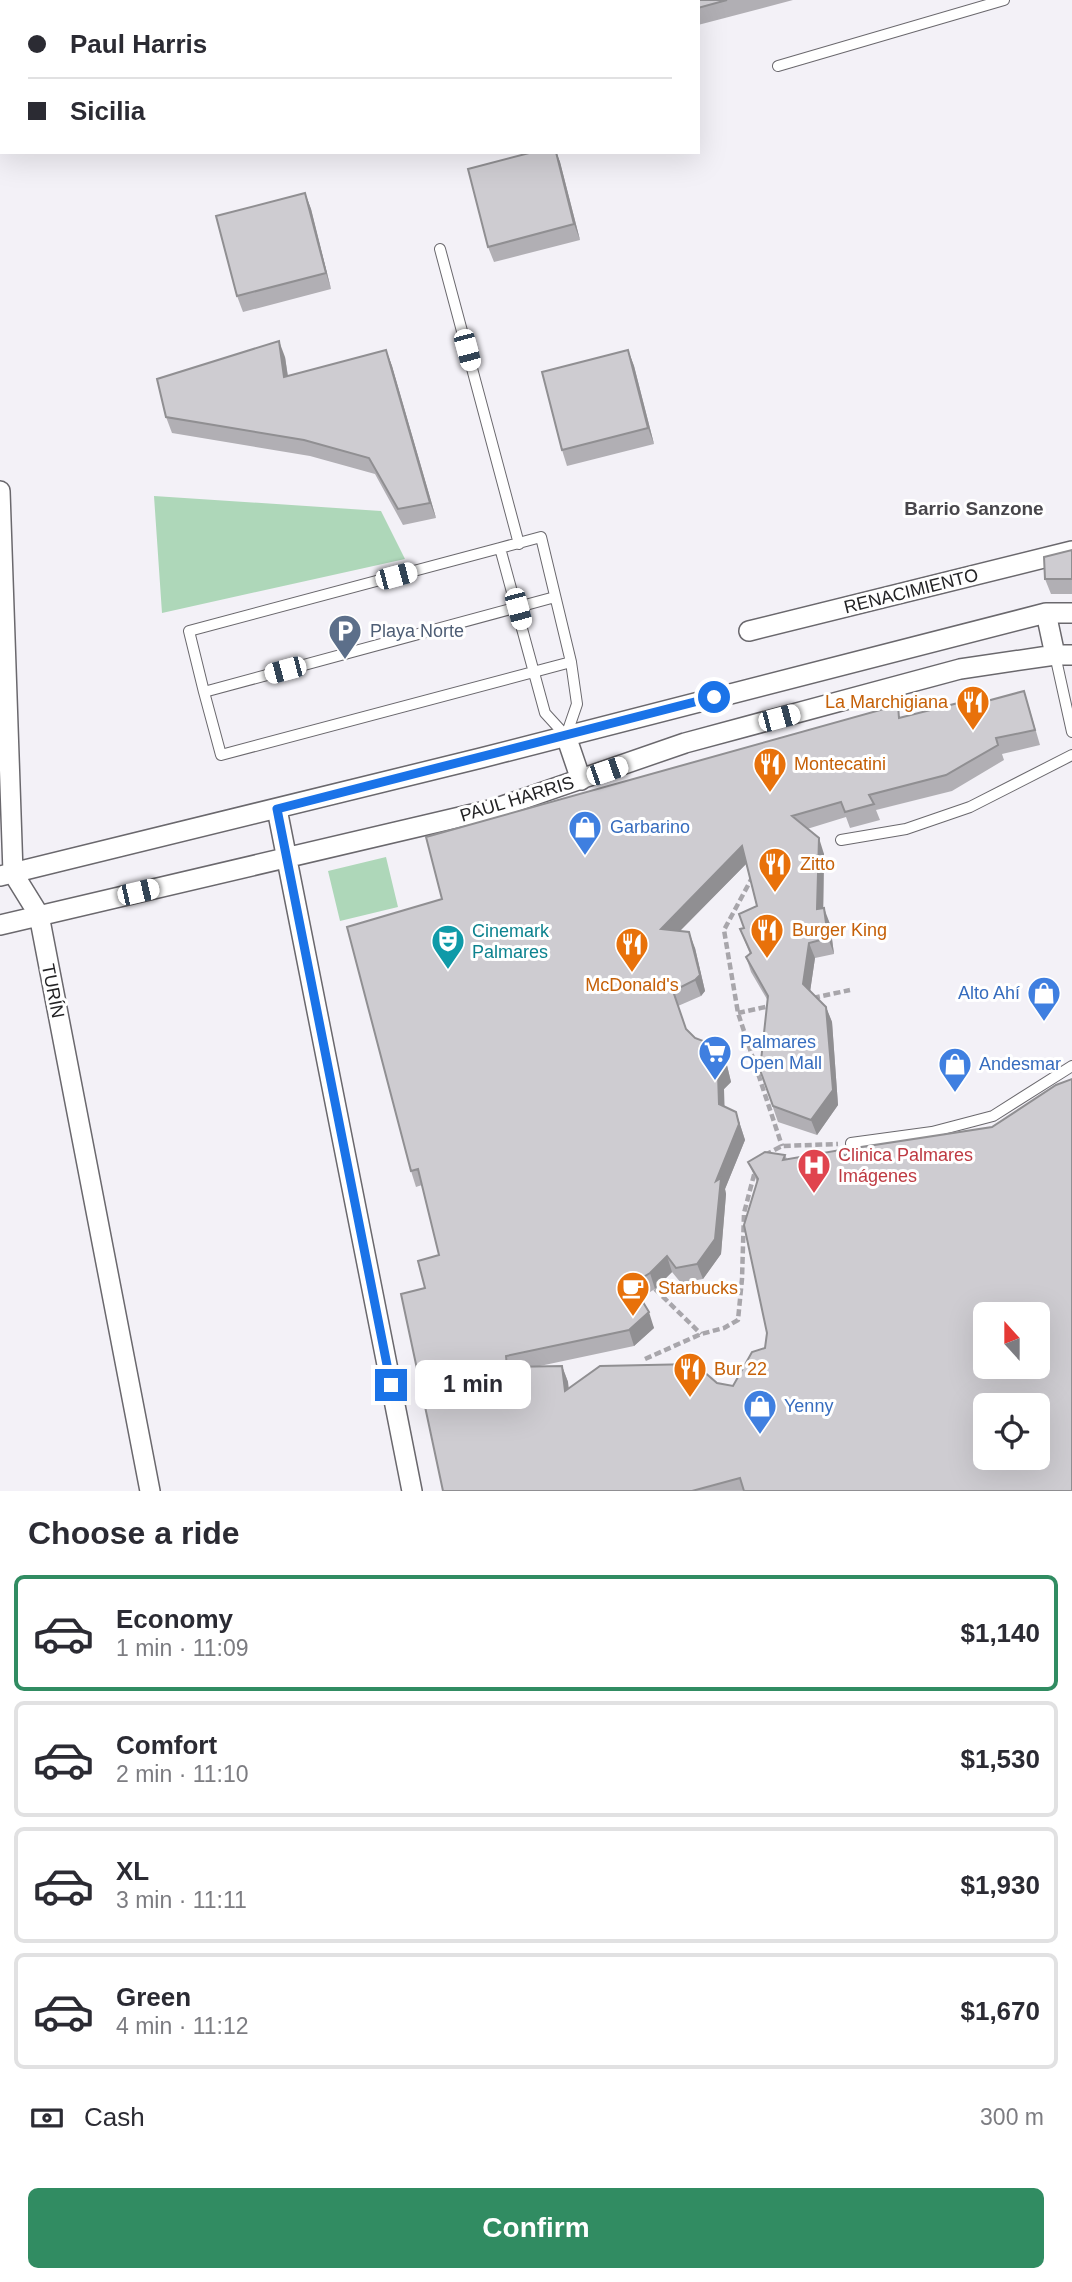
<!DOCTYPE html>
<meta charset="utf-8">
<style>
body{margin:0;font-family:Arial,sans-serif;background:#f7f7f7;color:#2b2b33;height:100vh;display:flex;flex-direction:column;font-size:26px;white-space:nowrap}
*{box-sizing:border-box;margin:0}
p{font-size:23px;color:#7c7c81}
.icon{flex:none;width:38px;height:38px;fill:none;stroke:currentColor;stroke-width:2;stroke-linecap:round;stroke-linejoin:round}
.map{position:relative;height:1491px;overflow:hidden}
.side{display:flex;flex-direction:column;background:#fff;flex:1}
.side>*{flex:none}
.hud{position:absolute;left:0px;top:0px;width:700px;height:154px;box-shadow:0 7px 28px #0002;display:grid;align-content:center;height:154px;padding:0 28px;background:#fff}
.needle{width:46px;rotate:339deg}
.controls{position:absolute;left:973px;top:1302px;display:grid;gap:14px}
.controls a{display:grid;place-items:center;width:77px;height:77px;border-radius:10px;background:#fff;box-shadow:0 7px 28px #0002;font-size:35px}
.end{position:absolute;width:32px;height:32px;margin:-16px;border:9px solid #1a73e8;background:#fff;box-shadow:0 0 0 4px #fff}
.from{border-radius:50%}
.bubble{position:absolute;height:49px;border-radius:10px;background:#fff;box-shadow:0 7px 28px #0002;font-size:23px;font-weight:700;line-height:49px;text-align:center}
.car{position:absolute;width:21px;height:42px;margin:-21px -10px;border-radius:9px;box-shadow:0 0 5px 2px #0007;background:linear-gradient(#fff 24%,#345 0 40%,#fff 0 76%,#345 0 86%,#fff 0)}
.hud b{display:flex;align-items:center;gap:24px;height:66px;font-size:26px}
.hud b+b{border-top:2px solid #e1e1e2}
.hud i{width:18px;height:18px;background:#2b2b33}
ul{padding:0;list-style:none}
li{display:flex;align-items:center;gap:21px;height:116px;margin:0 14px 10px;padding:0 14px;border:4px solid #e1e1e2;border-radius:10px}
li div{flex:1}
li b{display:block;font-size:26px}
li em{font-style:normal;font-weight:700}
li.current{border-color:#318c62}
li>.icon{width:63px;height:63px;stroke-width:1.5}
h2{padding:0 28px;font-size:32px;line-height:84px}
.pay{display:flex;align-items:center;gap:18px;height:77px;padding:0 28px;font-size:26px}
.pay p{margin-inline-start:auto}
.cta{display:flex;gap:14px;margin-top:auto;padding:14px 28px}
.cta a{flex:1;height:80px;border-radius:10px;background:#318c62;color:#fff;font-size:28px;font-weight:700;line-height:80px;text-align:center}
.map>svg:first-child{display:block}
.green{fill:#aed7b9}
.lines{fill:none;stroke-linecap:round;stroke-linejoin:round}
.service-casing{stroke:#6a686d;stroke-width:12}
.minor-casing{stroke:#6a686d;stroke-width:22}
.path{stroke:#a8a6ab;stroke-width:4.5;stroke-dasharray:7 3.5;stroke-linecap:butt}
.service{stroke:#fff;stroke-width:10}
.minor{stroke:#fff;stroke-width:19}
.wall{fill:#b1afb4}
.shaded-wall{fill:#908f92}
.building{fill:#ceccd1;stroke:#908f92;stroke-width:2;fill-rule:evenodd}
.route{stroke:#1a73e8;stroke-width:9}
.labels{text-anchor:middle;dominant-baseline:central;stroke-width:6;stroke-linejoin:round;paint-order:stroke}
.street-label{font-size:18px;fill:#232325;stroke:#fff}
.service-label{font-size:18px;fill:#4e5e75;stroke:#fff;text-anchor:start}
.food-label{font-size:18px;fill:#c56008;stroke:#fff;text-anchor:start}
.shop-label{font-size:18px;fill:#366cbe;stroke:#fff;text-anchor:start}
.culture-label{font-size:18px;fill:#0d838f;stroke:#fff;text-anchor:start}
.health-label{font-size:18px;fill:#be3a42;stroke:#fff;text-anchor:start}
.neighbourhood-label{font-size:19px;font-weight:bold;fill:#48464b;stroke:#fff}
</style>
<div class="map">
<svg width="1072" height="1491" viewBox="0 0 1072 1491">
<rect width="100%" height="100%" fill="#f3f1f7"/>
<path class="green" d="M 154,496 L 381,511 L 405,559 L 162,613 Z
M 386,857 L 398,907 L 340,921 L 328,871 Z"/>
<g class="lines">
<defs>
<path id="service" d="M 778,66 L 1004,0
M 440,249 L 519,544
M 541,537 L 571,662 L 577,704 L 566,736 L 545,713 L 500,548 Z
M 555,597 L 204,692 L 221,755 L 571,662
M 1055,655 L 1072,732
M 204,692 L 189,631 L 500,548
M 841,840 L 906,829 L 970,807 L 1072,755
M 853,1164 L 851,1143 L 932,1132 L 993,1116 L 1072,1066"/>
<path id="minor" d="M 0,491 L 13,873 L 39,915 L 150,1491
M 1046,613 L 1055,655
M 749,631 L 1072,551
M 566,736 L 581,780
M 277,809 L 412,1491
M 0,876 L 481,758 L 1046,613 L 1072,613
M 0,925 L 494,809 L 685,743 L 960,669 L 1055,655 L 1072,655"/>
</defs>
<use href="#service" class="service-casing"/>
<use href="#minor" class="minor-casing"/>
<path class="path" d="M 753,876 L 724,930 L 738,1013 L 782,1146
M 813,998 L 850,990
M 738,1013 L 770,1006
M 765,1155 L 782,1146 L 838,1144
M 655,1289 L 701,1334
M 645,1359 L 701,1334 L 724,1328 L 738,1320 L 742,1279 L 744,1213 L 755,1171"/>
<use href="#service" class="service"/>
<use href="#minor" class="minor"/>
</g>
<path class="wall" d="M 380,0 L 793,0 L 698,25 L 698,2 Z
M 533,152 L 556,152 L 560,162 L 580,240 L 494,262 L 488,247 Z
M 305,193 L 311,209 L 331,289 L 243,312 L 237,296 Z
M 386,350 L 392,366 L 436,518 L 403,525 L 375,474 L 310,456 L 172,433 L 166,417 L 285,357 L 288,376 Z
M 628,350 L 634,366 L 654,444 L 567,466 L 562,450 Z
M 1072,550 L 1072,594 L 1051,594 L 1045,579 Z
M 972,705 L 1029,707 L 1040,745 L 1002,754 L 1004,760 L 952,791 L 876,810 L 880,820 L 850,828 L 846,817 L 807,829 L 824,854 L 823,909 L 830,924 L 834,954 L 815,958 L 810,991 L 826,1007 L 832,1022 L 838,1105 L 817,1135 L 778,1122 L 760,1070 L 768,1001 L 751,972 L 746,957 L 750,954 L 740,929 L 744,928 L 757,906 L 747,863 L 680,931 L 695,948 L 705,991 L 701,996 L 678,1006 L 686,1030 L 695,1038 L 708,1043 L 720,1041 L 725,1057 L 731,1082 L 724,1089 L 724,1106 L 736,1112 L 745,1140 L 725,1189 L 726,1194 L 721,1254 L 703,1279 L 681,1283 L 672,1272 L 655,1289 L 640,1298 L 654,1328 L 634,1346 L 535,1367 L 562,1366 L 568,1382 L 568,1388 L 717,1383 L 733,1386 L 765,1348 L 767,1333 L 757,1182 L 748,1162 L 785,1155 L 787,1159 L 1072,1491 L 443,1491 L 425,1288 L 439,1255 L 422,1185 L 416,1187 L 411,1171 L 442,899 L 902,717 Z"/>
<path class="shaded-wall" d="M 556,152 L 560,162 L 580,240 L 574,224 Z
M 305,193 L 311,209 L 331,289 L 326,273 Z
M 279,341 L 285,357 L 290,392 L 284,377 Z
M 386,350 L 392,366 L 436,518 L 430,503 Z
M 628,350 L 634,366 L 654,444 L 648,428 Z
M 819,838 L 824,854 L 823,925 L 817,909 Z
M 742,846 L 748,862 L 667,944 L 661,929 Z
M 824,908 L 830,924 L 834,954 L 828,938 Z
M 689,932 L 695,948 L 705,991 L 701,996 L 695,980 Z
M 809,943 L 815,958 L 809,999 L 803,984 Z
M 826,1007 L 832,1022 L 838,1105 L 817,1135 L 811,1120 Z
M 720,1041 L 725,1057 L 731,1082 L 724,1089 L 725,1120 L 719,1104 L 718,1073 Z
M 736,1112 L 745,1140 L 725,1189 L 726,1194 L 721,1254 L 703,1279 L 697,1264 L 716,1181 Z
M 667,1256 L 672,1272 L 655,1289 L 650,1273 Z
M 649,1312 L 654,1328 L 634,1346 L 629,1330 Z
M 562,1366 L 568,1382 L 571,1406 L 565,1391 Z"/>
<path class="building" d="M 380,0 L 727,0 L 698,8 L 698,2 L 380,2 Z
M 533,152 L 556,152 L 574,224 L 488,247 L 468,169 Z
M 305,193 L 326,273 L 237,296 L 216,216 Z
M 279,341 L 284,377 L 386,350 L 430,503 L 398,509 L 369,458 L 304,440 L 166,417 L 157,379 Z
M 628,350 L 648,428 L 562,450 L 542,372 Z
M 1072,550 L 1072,579 L 1045,579 L 1044,557 Z
M 1024,691 L 1035,730 L 996,738 L 998,745 L 946,775 L 869,795 L 874,804 L 845,812 L 841,802 L 792,816 L 819,838 L 817,909 L 824,908 L 828,938 L 809,943 L 803,984 L 826,1007 L 833,1090 L 811,1120 L 773,1106 L 760,1070 L 768,996 L 746,957 L 751,953 L 740,929 L 744,928 L 739,914 L 757,906 L 742,846 L 661,929 L 689,932 L 700,975 L 695,980 L 673,991 L 686,1029 L 695,1038 L 708,1043 L 720,1041 L 726,1067 L 718,1073 L 719,1104 L 736,1112 L 739,1124 L 716,1181 L 721,1178 L 715,1239 L 697,1264 L 676,1268 L 667,1256 L 650,1273 L 632,1284 L 649,1312 L 629,1330 L 506,1356 L 507,1367 L 562,1366 L 565,1391 L 600,1366 L 695,1364 L 717,1383 L 733,1386 L 752,1352 L 765,1348 L 767,1333 L 744,1225 L 758,1179 L 748,1162 L 765,1152 L 785,1155 L 783,1160 L 840,1150 L 844,1155 L 849,1156 L 854,1152 L 855,1148 L 992,1127 L 1056,1085 L 1072,1079 L 1072,1491 L 744,1491 L 740,1478 L 692,1491 L 443,1491 L 401,1294 L 425,1288 L 418,1261 L 439,1255 L 418,1169 L 411,1171 L 347,927 L 442,899 L 426,837 L 898,705 L 899,718 L 970,700 L 972,705 ZM 985,1314 L 1038,1314 L 1038,1367 L 985,1367 ZM 985,1405 L 1038,1405 L 1038,1458 L 985,1458 Z"/>
<g class="lines">
<path class="route" d="M 391,1385 L 277,809 L 714,697"/>
</g>
<defs>
<symbol id="parking-pin" viewBox="-11 -11 22 30"><path d="M0 17L-7.5 6A9.5 9.5 0 1 1 7.5 6Z" fill="#5c6f8a" stroke="#fff"/><path d="M-3.5-5.5H1a3.5 3.5 0 0 1 0 7H-1V5.5H-3.5ZM-1-3.4V-.6H.8a1.4 1.4 0 0 0 0-2.8Z" fill="#fff"/></symbol>
<symbol id="restaurant-pin" viewBox="-11 -11 22 30"><path d="M0 17L-7.5 6A9.5 9.5 0 1 1 7.5 6Z" fill="#e8710a" stroke="#fff"/><path d="M-5-6h1v4h1v-4h1v4h1v-4h1v5L-1.5 .5V6h-2V.5L-5-1ZM5-6V6H3V1.5H1.5Q1.5-4 5-6Z" fill="#fff"/></symbol>
<symbol id="shop-pin" viewBox="-11 -11 22 30"><path d="M0 17L-7.5 6A9.5 9.5 0 1 1 7.5 6Z" fill="#3f7fe0" stroke="#fff"/><path d="M-5-2.5h2.3a2.7 3.5 0 0 1 5.4 0H5L5.5 6h-11ZM-1.5-2.5h3a1.5 2.3 0 0 0-3 0Z" fill="#fff"/></symbol>
<symbol id="theatre-pin" viewBox="-11 -11 22 30"><path d="M0 17L-7.5 6A9.5 9.5 0 1 1 7.5 6Z" fill="#0f9aa8" stroke="#fff"/><path d="M-5-5.5Q0-4 5-5.5V0Q5 5 0 6Q-5 5-5 0ZM-3.3-2.5H-1v1.5H-3.3ZM1-2.5H3.3v1.5H1ZM-2.8 1Q0 5.5 2.8 1Z" fill="#fff"/></symbol>
<symbol id="supermarket-pin" viewBox="-11 -11 22 30"><path d="M0 17L-7.5 6A9.5 9.5 0 1 1 7.5 6Z" fill="#3f7fe0" stroke="#fff"/><path d="M-6-5.5h2.5l.6 2H6L4.5 2H-2.5L-4.4-4H-6ZM-1.5 3.2a1.3 1.3 0 1 0 .1 0ZM3 3.2a1.3 1.3 0 1 0 .1 0Z" fill="#fff"/></symbol>
<symbol id="hospital-pin" viewBox="-11 -11 22 30"><path d="M0 17L-7.5 6A9.5 9.5 0 1 1 7.5 6Z" fill="#e0444e" stroke="#fff"/><path d="M-5-5h3v3.5h4V-5h3V5h-3V1.5h-4V5h-3Z" fill="#fff"/></symbol>
<symbol id="cafe-pin" viewBox="-11 -11 22 30"><path d="M0 17L-7.5 6A9.5 9.5 0 1 1 7.5 6Z" fill="#e8710a" stroke="#fff"/><path d="M-5.5-4.5H6V0H3Q3 3.5 0 3.5H-2.5Q-5.5 3.5-5.5 0ZM3-3.2v2h1.7v-2ZM-6 4.5H4V6H-6Z" fill="#fff"/></symbol>
</defs>
<g fill-rule="evenodd">
<use href="#parking-pin" x="326" y="612" width="38" height="52"/>
<use href="#restaurant-pin" x="954" y="683" width="38" height="52"/>
<use href="#restaurant-pin" x="751" y="745" width="38" height="52"/>
<use href="#shop-pin" x="566" y="808" width="38" height="52"/>
<use href="#restaurant-pin" x="756" y="845" width="38" height="52"/>
<use href="#restaurant-pin" x="748" y="911" width="38" height="52"/>
<use href="#theatre-pin" x="429" y="922" width="38" height="52"/>
<use href="#restaurant-pin" x="613" y="925" width="38" height="52"/>
<use href="#shop-pin" x="1025" y="974" width="38" height="52"/>
<use href="#supermarket-pin" x="696" y="1033" width="38" height="52"/>
<use href="#shop-pin" x="936" y="1045" width="38" height="52"/>
<use href="#hospital-pin" x="795" y="1146" width="38" height="52"/>
<use href="#cafe-pin" x="614" y="1269" width="38" height="52"/>
<use href="#restaurant-pin" x="671" y="1350" width="38" height="52"/>
<use href="#shop-pin" x="741" y="1387" width="38" height="52"/>
</g>
<g class="labels">
<g class="street-label">
<text transform="translate(911 591) rotate(-14)">RENACIMIENTO</text>
<text transform="translate(517 799) rotate(-17)">PAUL HARRIS</text>
<text transform="translate(53 991) rotate(79)">TURÍN</text>
</g>
<g class="service-label">
<text x="370" y="631">Playa Norte</text>
</g>
<g class="food-label">
<text x="948" y="702" text-anchor="end">La Marchigiana</text>
<text x="794" y="764">Montecatini</text>
<text x="800" y="864">Zitto</text>
<text x="792" y="930">Burger King</text>
<text x="632" y="985" text-anchor="middle">McDonald's</text>
<text x="658" y="1288">Starbucks</text>
<text x="714" y="1369">Bur 22</text>
</g>
<g class="shop-label">
<text x="610" y="827">Garbarino</text>
<text x="1020" y="993" text-anchor="end">Alto Ahí</text>
<text x="740" y="1042">Palmares<tspan x="740" dy="21">Open Mall</tspan></text>
<text x="979" y="1064">Andesmar</text>
<text x="784" y="1406">Yenny</text>
</g>
<g class="culture-label">
<text x="472" y="931">Cinemark<tspan x="472" dy="21">Palmares</tspan></text>
</g>
<g class="health-label">
<text x="838" y="1155">Clinica Palmares<tspan x="838" dy="21">Imágenes</tspan></text>
</g>
<g class="neighbourhood-label">
<text x="974" y="508">Barrio Sanzone</text>
</g>
</g>
</svg>
<div class="controls">
<a><svg class="needle" viewBox="-14 -14 28 28"><path d="M0-13l5 13h-10z" fill="#e53935"/><path d="M0 13l5-13h-10z" fill="#7c7c81"/></svg></a>
<a><svg class="icon" aria-label="locate" viewBox="0 0 24 24"><circle cx="12" cy="12" r="6"/><path d="M12 2v4M12 18v4M2 12h4M18 12h4"/></svg></a>
</div>
<i class="end from" style="left:714px;top:697px"></i>
<i class="end" style="left:391px;top:1385px"></i>
<div class="bubble" style="left:415px;top:1360px;width:116px">1 min</div>
<i class="car" style="left:467px;top:350px;rotate:165deg"></i>
<i class="car" style="left:396px;top:576px;rotate:75deg"></i>
<i class="car" style="left:518px;top:609px;rotate:165deg"></i>
<i class="car" style="left:285px;top:670px;rotate:255deg"></i>
<i class="car" style="left:779px;top:718px;rotate:75deg"></i>
<i class="car" style="left:607px;top:771px;rotate:71deg"></i>
<i class="car" style="left:138px;top:892px;rotate:77deg"></i>
<div class="hud">
<b><i class="from"></i>Paul Harris</b>
<b><i></i>Sicilia</b>
</div>
</div>
<section class="side">
<h2>Choose a ride</h2>
<ul>
<li class="current"><svg class="icon" aria-label="car" viewBox="0 0 24 24"><path d="M5 17H2v-5l4-1 3-4h7l3 4 3 1v5h-3M9 17h6M6 11h13"/><circle cx="7" cy="17" r="2"/><circle cx="17" cy="17" r="2"/></svg><div><b>Economy</b><p>1 min · 11:09</p></div><em>$1,140</em></li>
<li><svg class="icon" aria-label="car" viewBox="0 0 24 24"><path d="M5 17H2v-5l4-1 3-4h7l3 4 3 1v5h-3M9 17h6M6 11h13"/><circle cx="7" cy="17" r="2"/><circle cx="17" cy="17" r="2"/></svg><div><b>Comfort</b><p>2 min · 11:10</p></div><em>$1,530</em></li>
<li><svg class="icon" aria-label="car" viewBox="0 0 24 24"><path d="M5 17H2v-5l4-1 3-4h7l3 4 3 1v5h-3M9 17h6M6 11h13"/><circle cx="7" cy="17" r="2"/><circle cx="17" cy="17" r="2"/></svg><div><b>XL</b><p>3 min · 11:11</p></div><em>$1,930</em></li>
<li><svg class="icon" aria-label="car" viewBox="0 0 24 24"><path d="M5 17H2v-5l4-1 3-4h7l3 4 3 1v5h-3M9 17h6M6 11h13"/><circle cx="7" cy="17" r="2"/><circle cx="17" cy="17" r="2"/></svg><div><b>Green</b><p>4 min · 11:12</p></div><em>$1,670</em></li>
</ul>
<div class="pay"><svg class="icon" aria-label="cash" viewBox="0 0 24 24"><path d="M3 7h18v10H3z"/><circle cx="12" cy="12" r="2"/></svg>Cash<p>300 m</p></div>
<div class="cta"><a>Confirm</a></div>
</section>
